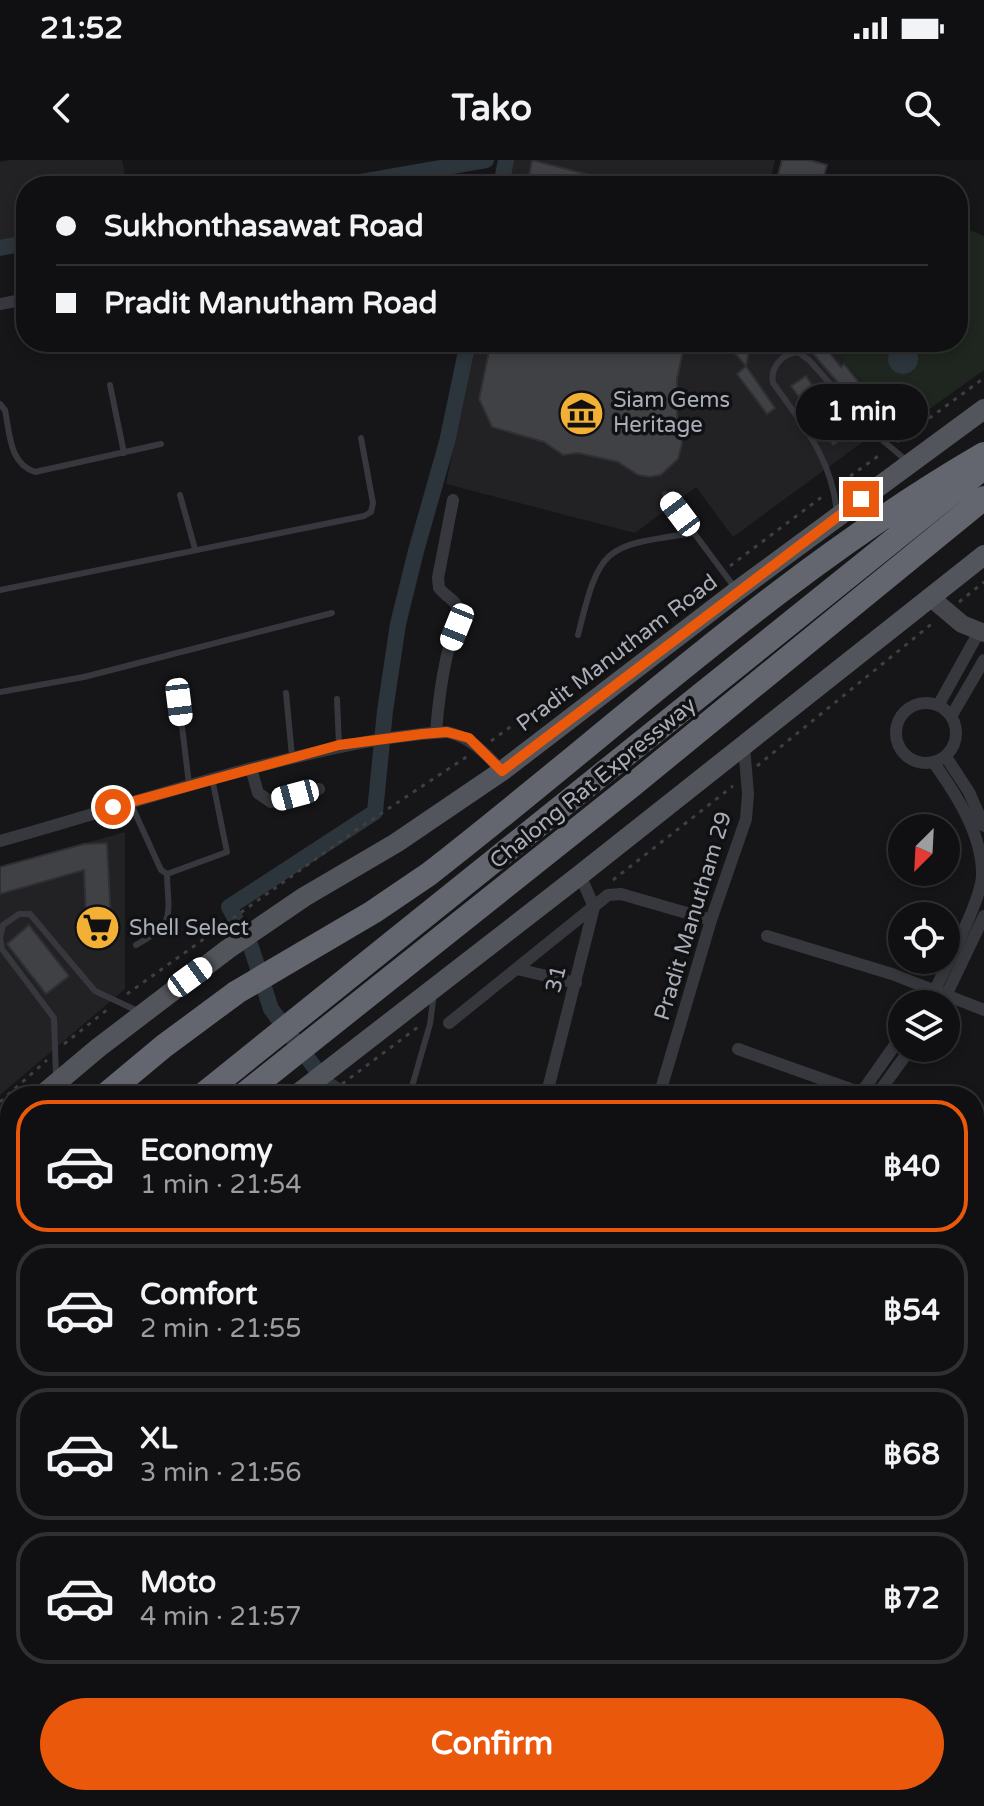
<!DOCTYPE html>
<meta charset="utf-8">
<style>
body{margin:0;font-family:"Varela Round",sans-serif;background:#19191b;color:#f1f3f6;height:100vh;display:flex;flex-direction:column;font-size:30px;white-space:nowrap}
*{box-sizing:border-box;margin:0}
p{font-size:26px;color:#9c9d9f}
.icon{flex:none;width:44px;height:44px;fill:none;stroke:currentColor;stroke-width:2;stroke-linecap:round;stroke-linejoin:round}
.map{position:relative;flex:1;overflow:hidden}
.side{position:absolute;left:0px;top:926px;width:984px;height:720px;display:flex;flex-direction:column;background:#101012;border-radius:32px 32px 0 0;box-shadow:0 4px 12px #0003,0 0 0 2px #303032}
.side>*{flex:none}
.banner{position:absolute;left:16px;top:16px;width:952px;height:176px;border-radius:32px;box-shadow:0 4px 12px #0003,0 0 0 2px #303032;display:grid;align-content:center;height:176px;padding:0 40px;background:#101012}
.needle{width:52px;rotate:204deg}
.controls{position:absolute;left:888px;top:654px;display:grid;gap:16px}
.controls a{display:grid;place-items:center;width:72px;height:72px;border-radius:50%;background:#101012;box-shadow:0 4px 12px #0003,0 0 0 2px #303032;font-size:40px}
.end{position:absolute;width:36px;height:36px;margin:-18px;border:10px solid #ea580c;background:#fff;box-shadow:0 0 0 4px #fff}
.from{border-radius:50%}
.bubble{position:absolute;height:56px;border-radius:28px;background:#101012;box-shadow:0 4px 12px #0003,0 0 0 2px #303032;font-size:26px;font-weight:700;line-height:56px;text-align:center}
.car{position:absolute;width:24px;height:48px;margin:-24px -12px;border-radius:10px;box-shadow:0 0 6px 2px #0007;background:linear-gradient(#fff 24%,#345 0 40%,#fff 0 76%,#345 0 86%,#fff 0)}
.banner b{display:flex;align-items:center;gap:28px;height:76px;font-size:30px}
.banner b+b{border-top:2px solid #303032}
.banner i{width:20px;height:20px;background:#f1f3f6}
ul{padding:14px 0 0;list-style:none}
li{display:flex;align-items:center;gap:24px;height:132px;margin:0 16px 12px;padding:0 24px;border:4px solid #303032;border-radius:32px}
li div{flex:1}
li b{display:block;font-size:30px}
li em{font-style:normal;font-weight:700}
li.on{border-color:#ea580c}
li>.icon{width:72px;height:72px;stroke-width:1.5}
.action{display:flex;gap:16px;margin-top:auto;padding:16px 40px}
.action a{flex:1;height:92px;border-radius:48px;background:#ea580c;color:#fff;font-size:32px;font-weight:700;line-height:92px;text-align:center}
.status{display:flex;justify-content:space-between;align-items:center;height:56px;padding:0 40px;background:#101012;direction:ltr}
.status svg{height:22px;fill:currentColor}
header{display:flex;justify-content:space-between;align-items:center;height:104px;padding:0 40px;background:#101012;font-size:36px;font-weight:700}
.map>svg:first-child{display:block}
.built{fill:#222225}
.green{fill:#1e261f}
.water{fill:#2c353c}
.lines{fill:none;stroke-linecap:round;stroke-linejoin:round}
.canal{stroke:#2c353c;stroke-width:16}
.building{fill:#404145;stroke:#303034;stroke-width:2}
.path{stroke:#3d3f44;stroke-width:3;stroke-dasharray:4 6;stroke-linecap:butt}
.service{stroke:#37383d;stroke-width:6}
.minor{stroke:#37383d;stroke-width:12}
.tertiary{stroke:#37383d;stroke-width:16}
.secondary{stroke:#45474d;stroke-width:18}
.primary{stroke:#53555c;stroke-width:20}
.motorway{stroke:#63666e;stroke-width:24}
.route{stroke:#ea580c;stroke-width:10}
.labels{text-anchor:middle;dominant-baseline:central;stroke-width:7;stroke-linejoin:round;paint-order:stroke}
.poi-label{font-size:22px;fill:#a8adb8;stroke:#111113;text-anchor:start}
.street-label{font-size:22px;fill:#a8adb8;stroke:#111113}
</style>
<div class="status"><b>21:52</b><svg viewBox="0 0 49 12"><path d="M0 12V9h3v3zM5 12V6h3v6zM10 12V3h3v9zM15 12V0h3v12zM26 1h20v11H26zM47 4h2v5h-2z"/></svg></div>
<header><svg class="icon" aria-label="back" viewBox="0 0 24 24"><path d="M15 5l-7 7 7 7"/></svg>Tako<svg class="icon" aria-label="search" viewBox="0 0 24 24"><circle cx="10" cy="10" r="6"/><path d="M15 15l6 6"/></svg></header>
<div class="map">
<svg width="984" height="1646" viewBox="0 0 984 1646">
<rect width="100%" height="100%" fill="#161618"/>
<path class="built" d="M 11,0 L 122,0 L 127,26 L 26,26 L 26,76 L 0,81 L 0,2 Z
M 510,0 L 775,0 L 769,26 L 506,26 Z
M 476,182 L 827,182 L 894,259 L 733,377 L 696,327 L 635,373 L 446,324 Z
M 125,672 L 125,829 L 0,935 L 0,707 Z"/>
<path class="green" d="M 958,65 L 984,76 L 984,210 L 914,260 L 894,259 L 827,182 L 958,182 Z
M 168,1636 L 318,1636 L 314,1646 L 164,1646 Z"/>
<path class="water" d="M888 199a15 15 0 1 1 30 0a15 15 0 1 1-30 0Z"/>
<g class="lines">
<path class="canal" d="M 338,26 L 486,0
M 501,26 L 506,0
M 0,88 L 26,83
M 345,936 L 327,924 L 271,849 L 251,787 L 229,747 L 375,652 L 385,551 L 398,464 L 416,391 L 447,282 L 468,182
M 974,1114 L 984,1085
M 974,1341 L 984,1344"/>
</g>
<path class="building" d="M 532,0 L 616,22 L 616,26 L 527,26 Z
M 782,0 L 809,0 L 827,5 L 821,26 L 775,26 Z
M 491,182 L 685,182 L 677,219 L 677,257 L 682,268 L 682,284 L 678,299 L 661,315 L 650,317 L 638,315 L 618,302 L 578,293 L 563,295 L 544,282 L 492,267 L 479,239 Z
M 725,182 L 751,182 L 746,206 Z
M 803,182 L 821,182 L 841,207 L 844,204 L 876,244 L 864,253 Z
M 746,206 L 775,248 L 767,254 L 737,214 Z
M 806,216 L 847,276 L 833,285 L 791,226 Z
M 107,683 L 112,780 L 87,781 L 84,710 L 0,734 L 0,707 L 84,684 Z
M 29,765 L 69,816 L 46,834 L 7,784 Z"/>
<g class="lines">
<path class="path" d="M 897,282 L 984,218
M 842,322 L 881,294
M 730,406 L 823,336
M 959,442 L 984,422
M 491,581 L 714,418
M 757,606 L 934,462
M 613,720 L 733,626
M 127,834 L 359,668 L 468,596
M 64,884 L 108,849
M 326,936 L 418,867
M 0,942 L 47,900
M 306,1646 L 307,1636"/>
<path class="service" d="M 110,225 L 124,293
M 0,244 L 5,250 C 10,274 9,303 35,312 L 161,284
M 665,334 L 735,428
M 180,335 L 195,389
M 837,353 C 832,299 804,266 773,223 C 770,207 782,194 798,192 L 809,200 L 874,273 L 907,301
M 0,430 L 364,356 L 371,352 L 373,343 L 361,278
M 578,475 C 600,385 604,386 694,373
M 0,532 L 84,517 L 332,453
M 286,533 L 292,596
M 337,539 L 339,585
M 179,542 L 189,624
M 131,644 L 161,710 L 167,714 L 227,692 L 212,618
M 0,777 L 3,765 L 19,754 L 30,754 L 95,831 L 140,852
M 0,778 L 2,789 L 54,858 L 56,916
M 136,785 C 177,763 168,756 167,714
M 411,930 L 430,864 L 434,833"/>
<path class="minor" d="M 0,144 L 26,139
M896 573a30 30 0 1 1 60 0a30 30 0 1 1-60 0Z
M 939,544 L 979,472
M 952,555 L 984,500
M 436,572 C 438,546 441,521 447,495 C 450,481 460,467 459,452 C 457,440 445,436 439,428 L 438,418 L 453,340
M 946,597 L 969,632 L 984,666
M 251,608 L 258,633 L 271,642 L 319,629
M 0,681 C 83,658 165,631 248,609 C 315,592 378,576 447,572 C 472,578 485,593 502,611
M 767,776 L 892,814 L 984,850
M 517,809 L 576,823
M 925,844 L 934,832 C 946,806 981,741 982,716 C 983,675 956,634 934,603
M 942,844 L 984,756
M 449,863 L 608,735 L 621,734 L 711,760
M 738,889 L 870,936
M 547,933 L 594,747 L 580,715
M 659,936 L 711,760 L 746,659 L 748,634 L 744,586
M 859,936 L 902,875
M 876,936 L 911,888
M 974,1424 L 984,1429
M 0,1434 L 10,1433
M 974,1581 L 984,1561
M 873,1636 L 894,1646
M 537,1637 L 558,1646
M 335,1646 L 341,1641 L 367,1638
M 942,1646 L 947,1636"/>
<path class="tertiary" d="M 0,1218 L 10,1272
M 54,1636 L 56,1646"/>
<path class="secondary" d="M 930,437 L 962,464 L 984,473"/>
<path class="primary" d="M 41,936 L 98,888 L 228,789 L 304,737 L 396,683 L 502,611 L 737,431 L 984,249
M 295,936 L 580,715 L 984,395
M 0,971 L 10,962
M 0,1177 L 10,1168"/>
<path class="motorway" d="M 104,936 L 164,886 L 237,832 L 373,752 L 429,714 C 612,572 782,411 984,294
M 201,936 L 982,309
M 242,936 L 630,627 L 984,338
M 0,1027 L 10,1018
M 0,1096 L 10,1088
M 0,1131 L 10,1123"/>
</g>
<g class="lines">
<path class="route" d="M 113,647 L 339,585 L 422,574 L 447,572 L 469,578 L 502,611 L 861,339"/>
</g>
<defs>
<symbol id="museum-disc" viewBox="-11 -11 22 22"><circle r="9.5" fill="#f2b134" stroke="#111113"/><path d="M0-6L6-3V-2H-6V-3ZM-5-1h2V3h-2ZM-1-1h2V3h-2ZM3-1h2V3H3ZM-6 4H6V6H-6Z" fill="#111"/></symbol>
<symbol id="supermarket-disc" viewBox="-11 -11 22 22"><circle r="9.5" fill="#f2b134" stroke="#111113"/><path d="M-6-5.5h2.5l.6 2H6L4.5 2H-2.5L-4.4-4H-6ZM-1.5 3.2a1.3 1.3 0 1 0 .1 0ZM3 3.2a1.3 1.3 0 1 0 .1 0Z" fill="#111"/></symbol>
</defs>
<g fill-rule="evenodd">
<use href="#museum-disc" x="556" y="228" width="51" height="51"/>
<use href="#supermarket-disc" x="72" y="742" width="51" height="51"/>
</g>
<g class="labels">
<g class="poi-label">
<text x="613" y="240">Siam Gems<tspan x="613" dy="25">Heritage</tspan></text>
<text x="129" y="768">Shell Select</text>
</g>
<g class="street-label">
<text transform="translate(617 493) rotate(-37)">Pradit Manutham Road</text>
<text transform="translate(593 623) rotate(-39)">Chalong Rat Expressway</text>
<text transform="translate(693 756) rotate(-73)">Pradit Manutham 29</text>
<text transform="translate(556 819) rotate(-76)">31</text>
</g>
</g>
</svg>
<div class="controls">
<a><svg class="needle" viewBox="-14 -14 28 28"><path d="M0-13l5 13h-10z" fill="#e53935"/><path d="M0 13l5-13h-10z" fill="#9c9d9f"/></svg></a>
<a><svg class="icon" aria-label="locate" viewBox="0 0 24 24"><circle cx="12" cy="12" r="6"/><path d="M12 2v4M12 18v4M2 12h4M18 12h4"/></svg></a>
<a><svg class="icon" aria-label="layers" viewBox="0 0 24 24"><path d="M12 4l9 5-9 5-9-5zM3 14l9 5 9-5"/></svg></a>
</div>
<i class="end from" style="left:113px;top:647px"></i>
<i class="end" style="left:861px;top:339px"></i>
<div class="bubble" style="left:796px;top:224px;width:132px">1 min</div>
<i class="car" style="left:680px;top:354px;rotate:323deg"></i>
<i class="car" style="left:457px;top:467px;rotate:202deg"></i>
<i class="car" style="left:179px;top:542px;rotate:173deg"></i>
<i class="car" style="left:295px;top:635px;rotate:255deg"></i>
<i class="car" style="left:190px;top:817px;rotate:54deg"></i>
<div class="banner">
<b><i class="from"></i>Sukhonthasawat Road</b>
<b><i></i>Pradit Manutham Road</b>
</div>
<section class="side">
<ul>
<li class="on"><svg class="icon" aria-label="car" viewBox="0 0 24 24"><path d="M5 17H2v-5l4-1 3-4h7l3 4 3 1v5h-3M9 17h6M6 11h13"/><circle cx="7" cy="17" r="2"/><circle cx="17" cy="17" r="2"/></svg><div><b>Economy</b><p>1 min · 21:54</p></div><em>฿40</em></li>
<li><svg class="icon" aria-label="car" viewBox="0 0 24 24"><path d="M5 17H2v-5l4-1 3-4h7l3 4 3 1v5h-3M9 17h6M6 11h13"/><circle cx="7" cy="17" r="2"/><circle cx="17" cy="17" r="2"/></svg><div><b>Comfort</b><p>2 min · 21:55</p></div><em>฿54</em></li>
<li><svg class="icon" aria-label="car" viewBox="0 0 24 24"><path d="M5 17H2v-5l4-1 3-4h7l3 4 3 1v5h-3M9 17h6M6 11h13"/><circle cx="7" cy="17" r="2"/><circle cx="17" cy="17" r="2"/></svg><div><b>XL</b><p>3 min · 21:56</p></div><em>฿68</em></li>
<li><svg class="icon" aria-label="car" viewBox="0 0 24 24"><path d="M5 17H2v-5l4-1 3-4h7l3 4 3 1v5h-3M9 17h6M6 11h13"/><circle cx="7" cy="17" r="2"/><circle cx="17" cy="17" r="2"/></svg><div><b>Moto</b><p>4 min · 21:57</p></div><em>฿72</em></li>
</ul>
<div class="action"><a>Confirm</a></div>
</section>
</div>
